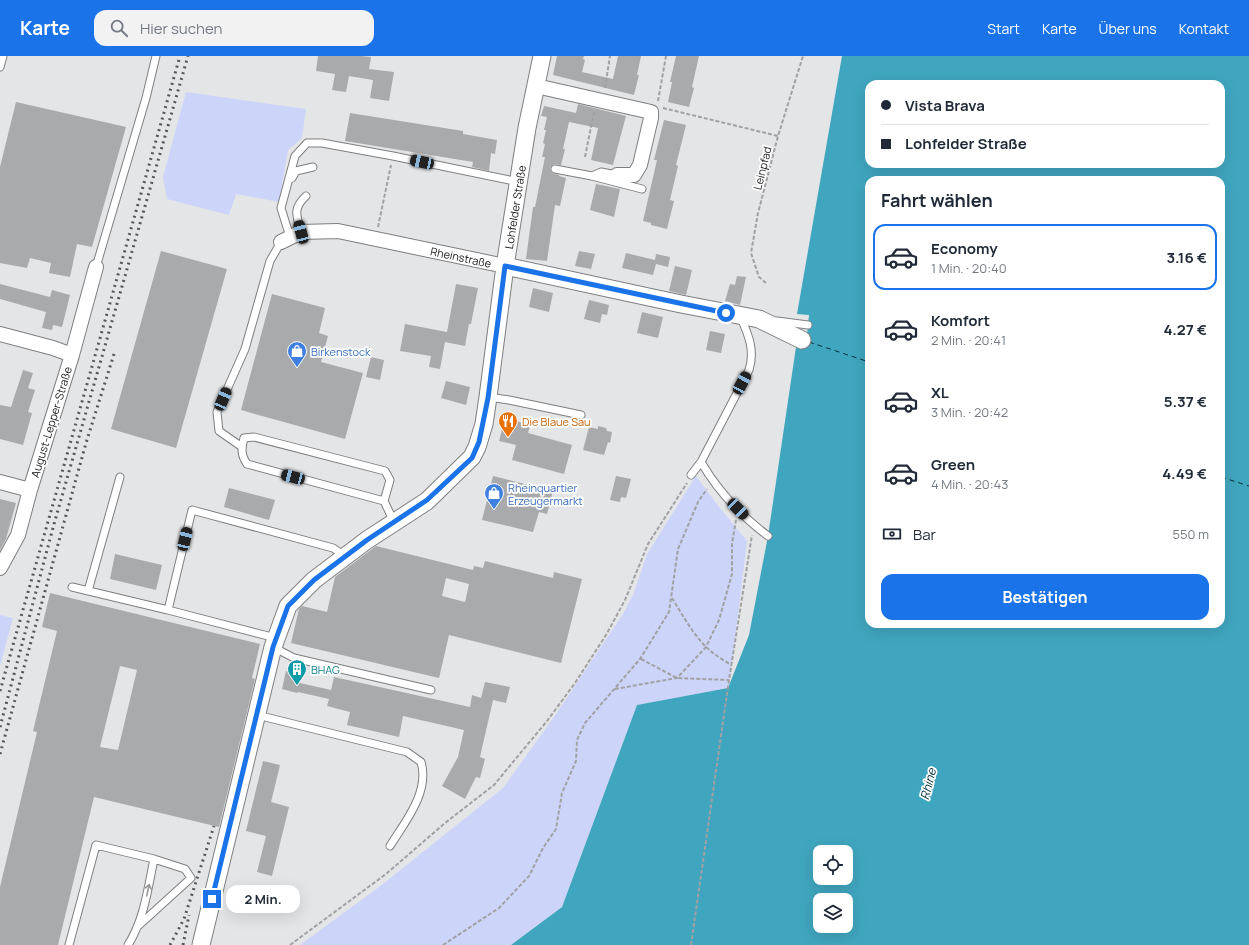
<!DOCTYPE html>
<html lang="de">
<meta charset="utf-8">
<style>
body{margin:0;font-family:Manrope,sans-serif;background:#f2f2f3;color:#1f2937;height:100vh;display:flex;flex-direction:column;font-size:15px;white-space:nowrap}
*{box-sizing:border-box;margin:0}
p{font-size:13px;color:#747a83}
.icon{flex:none;width:22px;height:22px;fill:none;stroke:currentColor;stroke-width:2;stroke-linecap:round;stroke-linejoin:round}
.map{position:relative;flex:1;overflow:hidden}
.drawer{position:absolute;left:865px;top:120px;width:360px;height:452px;display:flex;flex-direction:column;background:#fff;border-radius:12px;box-shadow:0 4px 16px #0002}
.drawer>*{flex:none}
.guide{position:absolute;left:865px;top:24px;width:360px;height:88px;border-radius:12px;box-shadow:0 4px 16px #0002;display:grid;align-content:center;height:88px;padding:0 16px;background:#fff}
.tools{position:absolute;left:813px;top:789px;display:grid;gap:8px}
.tools a{display:grid;place-items:center;width:40px;height:40px;border-radius:8px;background:#fff;box-shadow:0 4px 16px #0002;font-size:20px}
.end{position:absolute;width:18px;height:18px;margin:-9px;border:5px solid #1a73e8;background:#fff;box-shadow:0 0 0 2px #fff}
.from{border-radius:50%}
.bubble{position:absolute;height:28px;border-radius:12px;background:#fff;box-shadow:0 4px 16px #0002;font-size:13px;font-weight:700;line-height:28px;text-align:center}
.car{position:absolute;width:12px;height:24px;margin:-12px -6px;border-radius:5px;box-shadow:0 0 3px 1px #0007;background:linear-gradient(#222 24%,#8ab4d8 0 40%,#222 0 76%,#8ab4d8 0 86%,#222 0)}
.guide b{display:flex;align-items:center;gap:14px;height:38px;font-size:15px}
.guide b+b{border-top:1px solid #e0e1e3}
.guide i{width:10px;height:10px;background:#1f2937}
ul{padding:0;list-style:none}
li{display:flex;align-items:center;gap:12px;height:66px;margin:0 8px 6px;padding:0 8px;border:2px solid transparent;border-radius:12px}
li div{flex:1}
li b{display:block;font-size:15px}
li em{font-style:normal;font-weight:700}
li.current{border-color:#1a73e8}
li>.icon{width:36px;height:36px;stroke-width:1.5}
h2{padding:0 16px;font-size:18px;line-height:48px}
.pay{display:flex;align-items:center;gap:10px;height:44px;padding:0 16px;font-size:15px}
.pay p{margin-inline-start:auto}
.cta{display:flex;gap:8px;margin-top:auto;padding:8px 16px}
.cta a{flex:1;height:46px;border-radius:12px;background:#1a73e8;color:#fff;font-size:16px;font-weight:700;line-height:46px;text-align:center}
header{display:flex;align-items:center;gap:24px;box-sizing:border-box;height:56px;padding:0 20px;background:#1a73e8;color:#fff}
header strong{font-size:19px}
nav{display:flex;gap:22px;margin-inline-start:auto;font-size:14px}
.search{width:280px;height:36px;background:#f2f2f3;display:flex;align-items:center;gap:10px;box-sizing:border-box;padding:0 14px;border-radius:12px;color:#747a83;font-size:15px}
.map>svg:first-child{display:block}
.green{fill:#ccd5f9}
.water{fill:#40a6bf;fill-rule:evenodd}
.lines{fill:none;stroke-linecap:round;stroke-linejoin:round}
.ferry{stroke:#00303b;stroke-width:1;stroke-dasharray:5 4;stroke-linecap:butt}
.building{fill:#a9aaac;fill-rule:evenodd}
.service-casing{stroke:#7e7f81;stroke-width:9}
.minor-casing{stroke:#7e7f81;stroke-width:16}
.tertiary-casing{stroke:#7e7f81;stroke-width:19}
.path{stroke:#a1a1a3;stroke-width:2;stroke-dasharray:4 2;stroke-linecap:butt}
.service{stroke:#fff;stroke-width:7}
.minor{stroke:#fff;stroke-width:14}
.tertiary{stroke:#fff;stroke-width:17}
.rail{stroke:#58585a;stroke-width:3;stroke-dasharray:2 4;stroke-linecap:butt}
.oneway{stroke:#989898}
.route{stroke:#1a73e8;stroke-width:5}
.labels{text-anchor:middle;dominant-baseline:central;stroke-width:3.5;stroke-linejoin:round;paint-order:stroke}
.street-label{font-size:11px;fill:#1a1a1b;stroke:#fff}
.shop-label{font-size:11px;fill:#366cbe;stroke:#fff;text-anchor:start}
.food-label{font-size:11px;fill:#c56008;stroke:#fff;text-anchor:start}
.culture-label{font-size:11px;fill:#0d838f;stroke:#fff;text-anchor:start}
.water-label{font-size:12px;font-style:italic;fill:#00303b;stroke:#fff}
</style>
<header>
<strong>Karte</strong>
<div class="search"><svg class="icon" aria-label="search" viewBox="0 0 24 24"><circle cx="10" cy="10" r="6"/><path d="M15 15l6 6"/></svg>Hier suchen</div>
<nav><a>Start</a><a>Karte</a><a>Über uns</a><a>Kontakt</a></nav>
</header>
<div class="map">
<svg width="1249" height="889" viewBox="0 0 1249 889">
<rect width="100%" height="100%" fill="#e4e5e7"/>
<path class="green" d="M 186,36 L 306,53 L 302,82 L 288,94 L 279,146 L 236,138 L 229,159 L 167,143 L 163,121 Z
M 696,420 L 716,447 L 747,485 L 729,632 L 637,649 L 562,851 L 511,889 L 300,889 L 379,831 L 503,732 L 554,661 L 623,558 L 633,539 L 647,498 Z
M 0,559 L 13,562 L 0,610 Z"/>
<path class="water" d="M 842,0 L 1249,0 L 1249,889 L 511,889 L 562,851 L 637,649 L 728,632 L 749,579 L 768,480 L 796,291 L 807,279 L 809,259 L 797,258 ZM 869,28 L 1221,28 L 1221,108 L 869,108 ZM 869,124 L 1221,124 L 1221,568 L 869,568 ZM 820,796 L 846,796 L 846,822 L 820,822 ZM 820,844 L 846,844 L 846,870 L 820,870 Z"/>
<g class="lines">
<path class="ferry" d="M 809,286 L 869,306
M 1221,421 L 1249,430"/>
</g>
<path class="building" d="M 318,0 L 361,0 L 371,1 L 369,13 L 394,16 L 389,45 L 370,42 L 373,24 L 349,20 L 346,36 L 332,34 L 335,18 L 316,15 Z
M 557,0 L 584,0 L 583,3 L 585,4 L 582,16 L 613,23 L 618,0 L 641,0 L 637,19 L 639,19 L 634,39 L 553,19 Z
M 676,0 L 699,0 L 692,31 L 694,32 L 689,51 L 668,46 L 672,26 L 670,26 Z
M 16,46 L 126,71 L 92,191 L 77,188 L 70,221 L 49,217 L 51,207 L 30,202 L 27,212 L 0,207 L 0,111 Z
M 578,48 L 626,60 L 613,109 L 591,104 L 598,72 L 569,66 L 563,93 L 565,93 L 561,109 L 554,108 L 550,112 L 552,117 L 559,119 L 559,120 L 566,122 L 560,150 L 555,149 L 547,205 L 526,203 L 533,151 L 535,151 L 545,101 L 542,101 L 545,88 L 543,87 L 546,74 L 544,74 L 547,61 L 541,60 L 544,50 L 576,57 Z
M 350,57 L 463,75 L 463,78 L 497,84 L 495,98 L 491,97 L 489,115 L 472,111 L 473,106 L 345,85 Z
M 664,64 L 686,69 L 676,109 L 678,110 L 670,144 L 674,145 L 667,173 L 651,169 L 651,167 L 643,165 L 657,104 L 654,104 Z
M 596,128 L 620,133 L 614,161 L 590,154 Z
M 161,195 L 227,213 L 176,392 L 111,373 Z
M 579,195 L 595,198 L 591,213 L 575,210 Z
M 626,197 L 655,204 L 656,198 L 670,201 L 668,211 L 656,208 L 653,219 L 622,212 Z
M 675,210 L 692,214 L 686,239 L 669,235 Z
M 737,220 L 746,221 L 740,249 L 725,245 L 730,228 L 735,229 Z
M 0,228 L 50,241 L 52,234 L 70,239 L 62,271 L 53,269 L 52,274 L 42,272 L 46,256 L 0,243 Z
M 456,228 L 478,232 L 471,268 L 469,268 L 465,290 L 445,286 L 440,313 L 429,311 L 431,300 L 400,295 L 405,268 L 447,276 Z
M 533,232 L 553,237 L 549,256 L 529,251 Z
M 272,238 L 325,252 L 319,277 L 328,280 L 321,306 L 363,317 L 345,383 L 241,354 Z
M 589,244 L 609,249 L 607,259 L 602,258 L 600,267 L 584,263 Z
M 642,256 L 663,261 L 658,282 L 637,277 Z
M 710,275 L 725,278 L 721,297 L 706,294 Z
M 371,301 L 384,304 L 380,324 L 366,321 Z
M 23,314 L 33,317 L 28,332 L 35,334 L 28,356 L 32,357 L 23,389 L 0,383 L 0,349 L 11,351 Z
M 446,325 L 470,331 L 466,349 L 441,342 Z
M 505,362 L 530,369 L 528,377 L 572,389 L 564,418 L 512,404 L 516,389 L 499,385 Z
M 598,370 L 606,372 L 607,375 L 612,376 L 610,387 L 608,386 L 604,399 L 583,394 L 589,371 L 598,373 Z
M 493,420 L 553,435 L 547,458 L 539,456 L 533,476 L 482,464 Z
M 616,420 L 631,423 L 626,442 L 621,441 L 620,446 L 610,444 Z
M 229,432 L 275,444 L 269,464 L 224,451 Z
M 0,443 L 16,447 L 6,483 L 0,494 Z
M 376,490 L 473,514 L 474,510 L 483,512 L 485,505 L 553,522 L 554,516 L 582,523 L 561,607 L 449,579 L 439,622 L 291,587 L 299,553 L 302,550 L 327,556 L 335,521 ZM 446,522 L 469,528 L 465,546 L 442,540 Z
M 115,498 L 162,509 L 156,534 L 110,523 Z
M 50,537 L 260,588 L 252,622 L 255,623 L 219,771 L 94,741 L 58,889 L 0,889 L 0,831 L 37,676 L 33,675 L 57,575 L 42,571 ZM 120,610 L 137,614 L 118,694 L 100,691 Z
M 286,615 L 301,619 L 300,627 L 331,634 L 334,621 L 470,651 L 472,639 L 481,642 L 485,626 L 510,631 L 506,647 L 493,644 L 480,701 L 485,703 L 480,722 L 476,721 L 465,743 L 442,730 L 458,701 L 464,674 L 403,660 L 399,681 L 347,669 L 350,656 L 327,650 L 329,643 L 298,636 L 297,637 L 282,633 Z
M 263,705 L 280,709 L 271,746 L 289,751 L 272,820 L 257,816 L 266,780 L 246,775 Z"/>
<g class="lines">
<defs>
<path id="service" d="M 0,11 L 3,0
M 555,113 L 592,120 L 642,133
M 592,120 L 601,116 L 617,119
M 292,122 L 296,115 L 313,111
M 301,176 C 297,160 292,153 306,140
M 290,181 L 281,152 L 295,100 L 307,87 L 322,87 L 393,100 L 519,126
M 96,211 L 146,42 L 156,0
M 777,265 L 808,269
M 488,341 L 509,344 L 581,359
M 242,391 L 219,375 L 217,356 L 245,293 L 270,205 L 281,186
M 701,406 C 718,435 740,459 768,480
M 691,419 L 701,406 L 749,314 C 755,295 749,280 741,262
M 384,445 L 390,424 L 385,415 L 254,381 L 244,382 C 241,393 241,399 247,408 L 384,445 L 394,466
M 72,531 L 168,554
M 88,535 L 120,421
M 276,582 L 168,554 L 192,454 L 333,492 L 345,500
M 273,591 L 294,602 L 431,634
M 257,659 L 407,696 L 421,706 C 430,736 405,766 390,790
M 69,889 L 96,789 L 154,803
M 128,889 C 144,864 148,832 154,803 L 185,813 L 191,822 L 137,871"/>
<path id="minor" d="M 536,30 L 651,56 L 651,62 L 640,109 L 634,119 L 617,119
M 281,186 L 301,176 L 338,175 L 505,210
M 0,278 L 53,292 L 72,299
M 0,426 L 30,434
M 0,512 L 18,479 L 30,434 L 72,299 L 96,211"/>
<path id="tertiary" d="M 505,210 L 681,248 L 759,263 L 802,284
M 201,889 L 273,591 L 288,550 L 314,524 L 367,484 L 427,445 L 472,401 L 477,391 L 484,368 L 488,341 L 505,210 L 527,72 L 542,0"/>
</defs>
<use href="#service" class="service-casing"/>
<use href="#minor" class="minor-casing"/>
<use href="#tertiary" class="tertiary-casing"/>
<path class="path" d="M 605,32 L 610,0
M 658,45 L 666,0
M 663,52 L 778,80
M 585,101 L 594,56
M 378,171 L 391,109
M 766,227 L 759,221 L 751,197 L 758,157 L 778,80 L 803,0
M 672,542 C 684,561 695,583 713,597 C 718,601 725,605 731,609
M 641,603 L 677,622 L 729,624
M 615,633 L 677,622 L 706,591 L 719,564 L 732,518 L 732,487 L 736,464
M 290,889 L 386,818 L 445,767 L 494,729 L 547,665 L 575,627 L 606,579 L 625,544 L 648,488 L 687,427
M 443,889 L 499,852 L 529,820 L 543,792 L 556,773 L 562,737 L 576,705 L 577,684 L 585,667 L 640,603 L 669,556 L 678,493 L 698,446 L 707,433
M 691,889 L 729,624 L 752,479"/>
<use href="#service" class="service"/>
<use href="#minor" class="minor"/>
<use href="#tertiary" class="tertiary"/>
<path class="rail" d="M 0,635 L 180,0
M 0,671 L 54,468 L 188,0
M 0,698 L 86,387 L 114,298
M 170,889 L 184,863 L 214,770
M 183,889 L 189,859"/>
</g>
<defs><path id="oneway-shaft" d="M-6 0H5M1.5-3L5.5 0L1.5 3" fill="none" stroke-width="1.6" stroke-linecap="round" stroke-linejoin="round"/></defs>
<use class="oneway" href="#oneway-shaft" transform="translate(148 834) rotate(-78)"/>
<g class="lines">
<path class="route" d="M 212,843 L 273,591 L 288,550 L 314,524 L 367,484 L 427,444 L 472,402 L 479,386 L 488,342 L 505,210 L 726,257"/>
</g>
<defs>
<symbol id="shop-pin" viewBox="-11 -11 22 30"><path d="M0 17L-7.5 6A9.5 9.5 0 1 1 7.5 6Z" fill="#3f7fe0" stroke="#fff"/><path d="M-5-2.5h2.3a2.7 3.5 0 0 1 5.4 0H5L5.5 6h-11ZM-1.5-2.5h3a1.5 2.3 0 0 0-3 0Z" fill="#fff"/></symbol>
<symbol id="restaurant-pin" viewBox="-11 -11 22 30"><path d="M0 17L-7.5 6A9.5 9.5 0 1 1 7.5 6Z" fill="#e8710a" stroke="#fff"/><path d="M-5-6h1v4h1v-4h1v4h1v-4h1v5L-1.5 .5V6h-2V.5L-5-1ZM5-6V6H3V1.5H1.5Q1.5-4 5-6Z" fill="#fff"/></symbol>
<symbol id="building-pin" viewBox="-11 -11 22 30"><path d="M0 17L-7.5 6A9.5 9.5 0 1 1 7.5 6Z" fill="#0f9aa8" stroke="#fff"/><path d="M-4-6H4V6H1V3H-1V6H-4ZM-2.5-4.3h1.7v1.8h-1.7ZM.8-4.3h1.7v1.8H.8ZM-2.5-1h1.7V.8h-1.7ZM.8-1h1.7V.8H.8Z" fill="#fff"/></symbol>
</defs>
<g fill-rule="evenodd">
<use href="#shop-pin" x="286" y="284" width="22" height="30"/>
<use href="#restaurant-pin" x="497" y="354" width="22" height="30"/>
<use href="#shop-pin" x="483" y="426" width="22" height="30"/>
<use href="#building-pin" x="286" y="602" width="22" height="30"/>
</g>
<g class="labels">
<g class="street-label">
<text transform="translate(762 112) rotate(-76)">Leinpfad</text>
<text transform="translate(515 151) rotate(-81)">Lohfelder Straße</text>
<text transform="translate(461 201) rotate(12)">Rheinstraße</text>
<text transform="translate(51 366) rotate(-73)">August-Lepper-Straße</text>
</g>
<g class="shop-label">
<text x="311" y="295">Birkenstock</text>
<text x="508" y="431">Rheinquartier<tspan x="508" dy="13">Erzeugermarkt</tspan></text>
</g>
<g class="food-label">
<text x="522" y="365">Die Blaue Sau</text>
</g>
<g class="culture-label">
<text x="311" y="613">BHAG</text>
</g>
<g class="water-label">
<text transform="translate(928 728) rotate(-76)">Rhine</text>
</g>
</g>
</svg>
<div class="tools">
<a><svg class="icon" aria-label="locate" viewBox="0 0 24 24"><circle cx="12" cy="12" r="6"/><path d="M12 2v4M12 18v4M2 12h4M18 12h4"/></svg></a>
<a><svg class="icon" aria-label="layers" viewBox="0 0 24 24"><path d="M12 4l9 5-9 5-9-5zM3 14l9 5 9-5"/></svg></a>
</div>
<i class="end from" style="left:726px;top:257px"></i>
<i class="end" style="left:212px;top:843px"></i>
<div class="bubble" style="left:226px;top:829px;width:74px">2 Min.</div>
<i class="car" style="left:422px;top:106px;rotate:282deg"></i>
<i class="car" style="left:301px;top:176px;rotate:345deg"></i>
<i class="car" style="left:742px;top:327px;rotate:28deg"></i>
<i class="car" style="left:223px;top:343px;rotate:23deg"></i>
<i class="car" style="left:293px;top:421px;rotate:285deg"></i>
<i class="car" style="left:738px;top:453px;rotate:135deg"></i>
<i class="car" style="left:185px;top:483px;rotate:13deg"></i>
<div class="guide">
<b><i class="from"></i>Vista Brava</b>
<b><i></i>Lohfelder Straße</b>
</div>
<section class="drawer">
<h2>Fahrt wählen</h2>
<ul>
<li class="current"><svg class="icon" aria-label="car" viewBox="0 0 24 24"><path d="M5 17H2v-5l4-1 3-4h7l3 4 3 1v5h-3M9 17h6M6 11h13"/><circle cx="7" cy="17" r="2"/><circle cx="17" cy="17" r="2"/></svg><div><b>Economy</b><p>1 Min. · 20:40</p></div><em>3.16 €</em></li>
<li><svg class="icon" aria-label="car" viewBox="0 0 24 24"><path d="M5 17H2v-5l4-1 3-4h7l3 4 3 1v5h-3M9 17h6M6 11h13"/><circle cx="7" cy="17" r="2"/><circle cx="17" cy="17" r="2"/></svg><div><b>Komfort</b><p>2 Min. · 20:41</p></div><em>4.27 €</em></li>
<li><svg class="icon" aria-label="car" viewBox="0 0 24 24"><path d="M5 17H2v-5l4-1 3-4h7l3 4 3 1v5h-3M9 17h6M6 11h13"/><circle cx="7" cy="17" r="2"/><circle cx="17" cy="17" r="2"/></svg><div><b>XL</b><p>3 Min. · 20:42</p></div><em>5.37 €</em></li>
<li><svg class="icon" aria-label="car" viewBox="0 0 24 24"><path d="M5 17H2v-5l4-1 3-4h7l3 4 3 1v5h-3M9 17h6M6 11h13"/><circle cx="7" cy="17" r="2"/><circle cx="17" cy="17" r="2"/></svg><div><b>Green</b><p>4 Min. · 20:43</p></div><em>4.49 €</em></li>
</ul>
<div class="pay"><svg class="icon" aria-label="cash" viewBox="0 0 24 24"><path d="M3 7h18v10H3z"/><circle cx="12" cy="12" r="2"/></svg>Bar<p>550 m</p></div>
<div class="cta"><a>Bestätigen</a></div>
</section>
</div>
